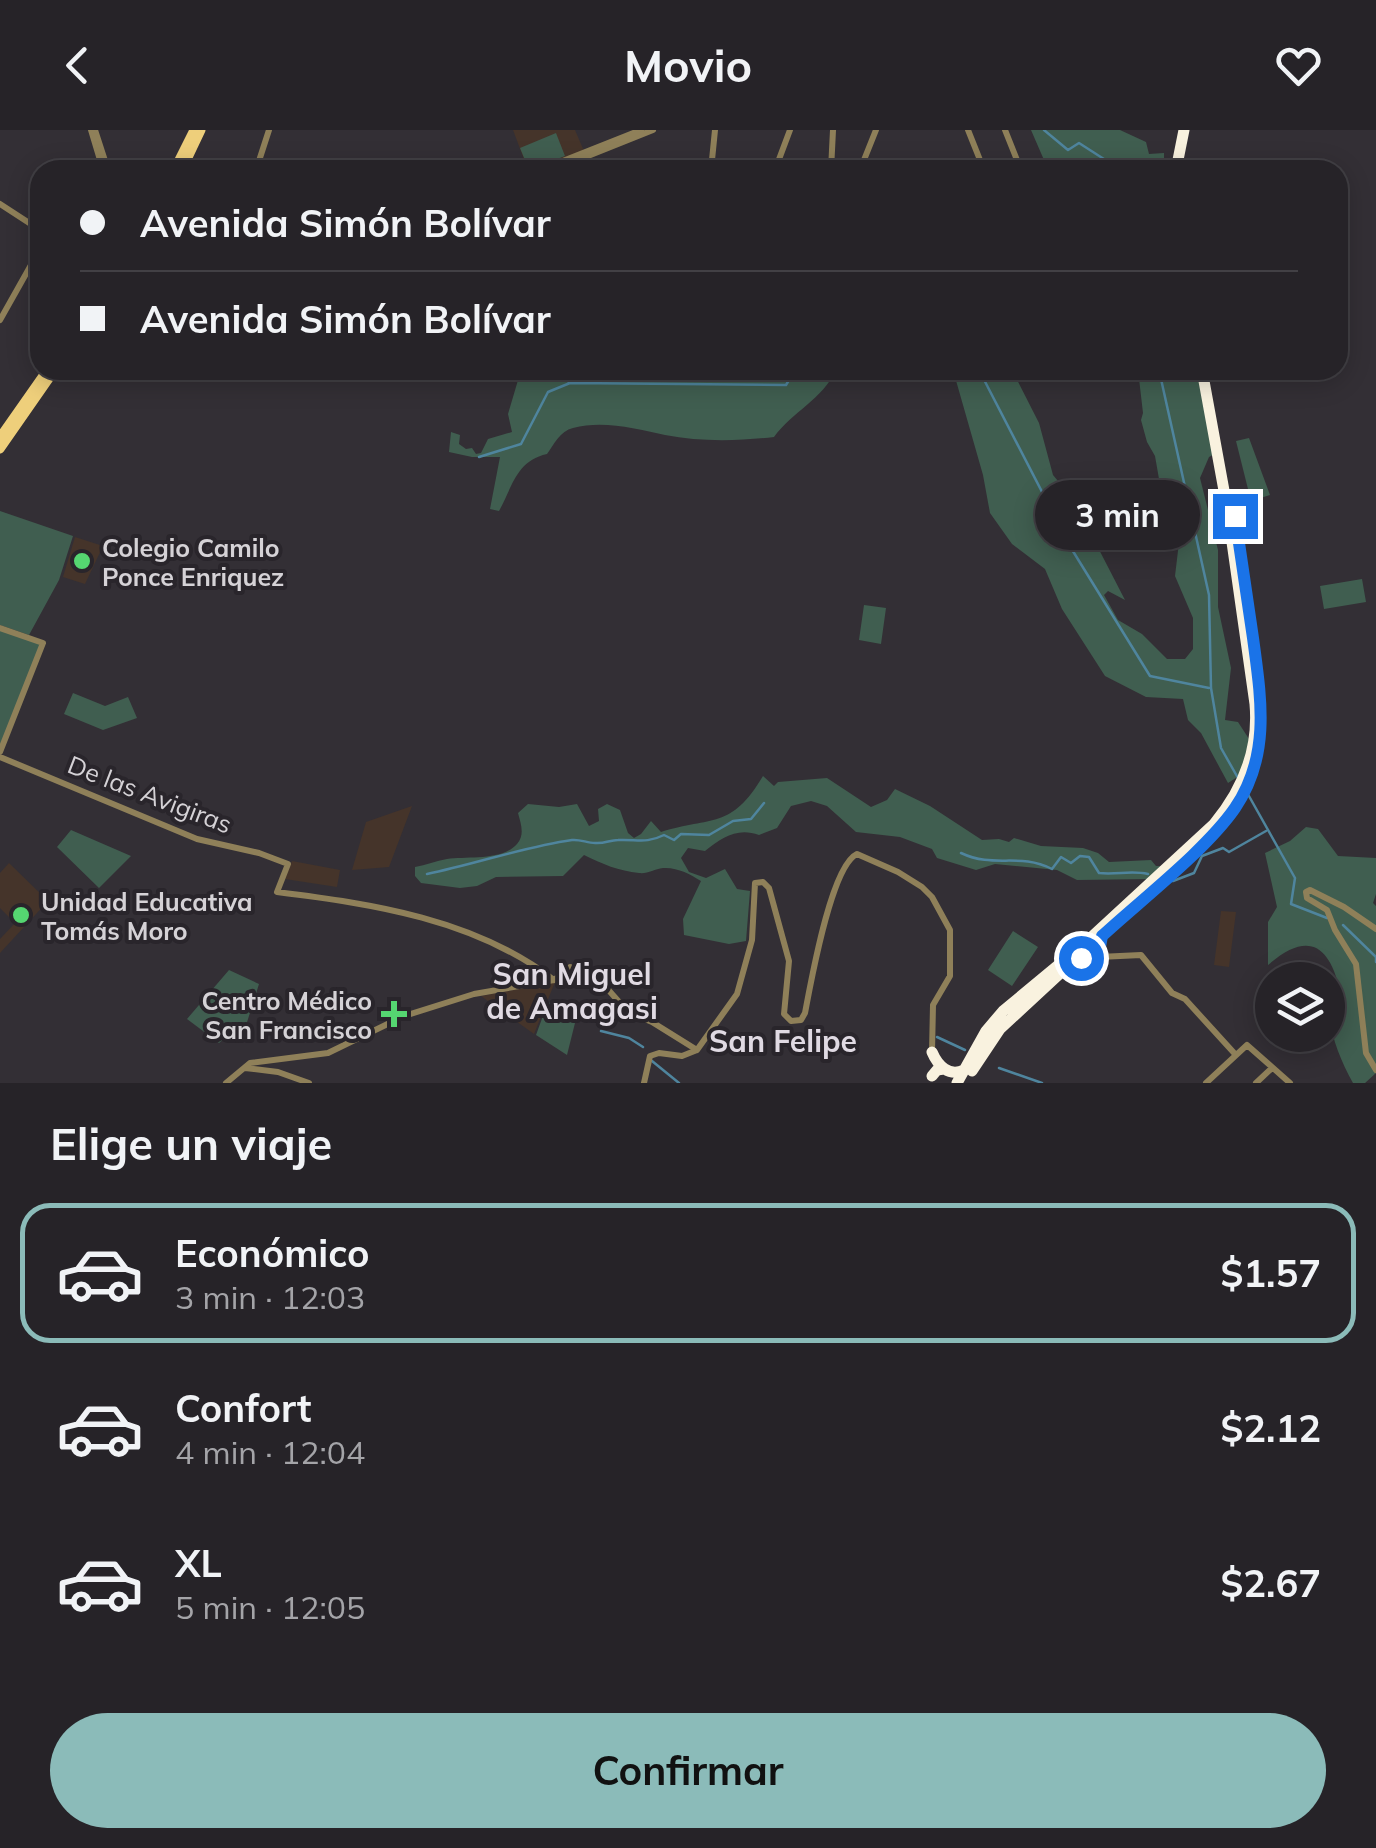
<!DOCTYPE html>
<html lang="es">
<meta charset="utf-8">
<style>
body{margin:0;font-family:Mulish,sans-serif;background:#322f34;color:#f1f3f6;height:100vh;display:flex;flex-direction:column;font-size:38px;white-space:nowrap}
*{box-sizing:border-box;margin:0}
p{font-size:32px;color:#a4a4a8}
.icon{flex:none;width:55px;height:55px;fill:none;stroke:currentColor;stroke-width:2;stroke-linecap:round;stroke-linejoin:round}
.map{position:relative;height:953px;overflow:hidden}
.sheet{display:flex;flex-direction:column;background:#262328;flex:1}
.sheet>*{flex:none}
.guide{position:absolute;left:30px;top:30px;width:1318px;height:220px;border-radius:30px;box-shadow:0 5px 25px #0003,0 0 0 2px #424045;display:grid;align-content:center;height:220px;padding:0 50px;background:#262328}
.fabs{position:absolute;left:1255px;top:832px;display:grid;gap:20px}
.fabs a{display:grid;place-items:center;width:90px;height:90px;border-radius:50%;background:#262328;box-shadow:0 5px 25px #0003,0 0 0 2px #424045;font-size:50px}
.end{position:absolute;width:45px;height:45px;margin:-22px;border:12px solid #1a73e8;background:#fff;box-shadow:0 0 0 5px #fff}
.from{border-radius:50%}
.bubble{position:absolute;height:70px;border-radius:35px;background:#262328;box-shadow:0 5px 25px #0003,0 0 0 2px #424045;font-size:32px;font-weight:700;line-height:70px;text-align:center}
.guide b{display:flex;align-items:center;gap:35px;height:95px;font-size:38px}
.guide b+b{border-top:2px solid #424045}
.guide i{width:25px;height:25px;background:#f1f3f6}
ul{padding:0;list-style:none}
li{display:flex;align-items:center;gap:30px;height:140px;margin:0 20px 15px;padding:0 30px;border:5px solid transparent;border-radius:30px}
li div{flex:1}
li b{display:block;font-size:38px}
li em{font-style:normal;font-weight:700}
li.current{border-color:#8bbbb9}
li>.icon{width:90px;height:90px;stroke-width:1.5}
h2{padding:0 50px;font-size:45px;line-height:120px}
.primary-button{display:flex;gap:20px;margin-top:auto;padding:20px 50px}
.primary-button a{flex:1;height:115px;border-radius:60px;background:#8bbbb9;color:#111;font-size:40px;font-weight:700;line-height:115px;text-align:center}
header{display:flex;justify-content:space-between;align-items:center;height:130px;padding:0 50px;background:#262328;font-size:45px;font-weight:700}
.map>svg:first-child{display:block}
.education{fill:#45342a}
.green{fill:#405e50}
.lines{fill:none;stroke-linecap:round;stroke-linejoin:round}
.stream{stroke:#4f859e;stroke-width:2.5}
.minor{stroke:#8f8059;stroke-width:6}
.major{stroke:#eecf7b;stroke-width:9}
.highway{stroke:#f9f2df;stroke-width:11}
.route{stroke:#1a73e8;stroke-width:12}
.poi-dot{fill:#55d671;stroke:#29252b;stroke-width:4}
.labels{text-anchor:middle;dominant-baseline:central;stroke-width:8;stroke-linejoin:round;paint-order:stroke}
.poi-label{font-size:25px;font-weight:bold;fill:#d5d2d6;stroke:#29252b;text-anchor:start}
.street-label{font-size:25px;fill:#d5d2d6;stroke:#29252b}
.quarter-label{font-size:30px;font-weight:bold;fill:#e0dae3;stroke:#29252b}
</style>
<header><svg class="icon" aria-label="back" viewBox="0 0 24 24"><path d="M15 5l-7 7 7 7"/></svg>Movio<svg class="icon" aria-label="heart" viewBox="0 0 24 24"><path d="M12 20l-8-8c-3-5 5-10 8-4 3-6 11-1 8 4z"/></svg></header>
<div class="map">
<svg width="1376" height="953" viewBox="0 0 1376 953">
<rect width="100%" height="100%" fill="#332f35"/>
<path class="education" d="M 513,0 L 575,0 L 584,21 L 528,40 Z
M 75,407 L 103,416 L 85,454 L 63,447 Z
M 412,676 L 389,737 L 352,740 L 366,692 Z
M 292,731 L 340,740 L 337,757 L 285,749 Z
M 9,733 L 48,771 L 0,823 L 0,809 L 15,793 L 0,778 L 0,743 Z
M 1221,781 L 1236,782 L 1229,837 L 1214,835 Z
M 555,852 L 534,904 L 481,866 Z"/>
<path class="green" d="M 1031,0 L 1120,0 L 1146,12 L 1149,24 L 1164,23 L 1164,40 L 1097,40 L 1079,28 L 1054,39 L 1044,30 Z
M 556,3 L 565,26 L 529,40 L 520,18 Z
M 521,240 L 836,240 C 822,270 793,281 774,307 C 739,311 700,312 665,305 C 636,299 604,290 573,298 C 560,301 554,314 547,324 C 516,331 513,356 499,381 L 490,379 L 500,327 L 472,327 L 449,322 L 451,302 L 460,305 L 459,314 L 466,319 L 472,318 L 476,324 L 481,323 L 488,309 L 512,302 L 508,284 Z
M 953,240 L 1012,240 L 1039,293 L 1053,345 L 1073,369 L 1125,470 L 1108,461 L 1104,465 L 1118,490 L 1142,504 L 1167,529 L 1185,529 L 1193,519 L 1193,488 L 1175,446 L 1180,404 L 1168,403 L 1157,371 L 1162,366 L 1155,326 L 1147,312 L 1141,290 L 1143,283 L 1138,240 L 1198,240 L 1215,324 L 1209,327 L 1200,348 L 1218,420 L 1218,477 L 1231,538 L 1225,590 L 1238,592 L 1249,609 L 1242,644 L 1228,653 L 1201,603 L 1188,590 L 1183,569 L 1146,567 L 1105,546 L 1062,479 L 1045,439 L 1012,414 L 990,383 L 983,345 Z
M 1249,308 L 1270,365 L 1251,371 L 1236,311 Z
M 0,381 L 73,406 L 59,450 L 29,505 L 0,495 Z
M 1362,449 L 1366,472 L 1324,479 L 1320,456 Z
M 864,475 L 886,478 L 881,514 L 859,510 Z
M 0,498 L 43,513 L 0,622 Z
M 73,563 L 105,576 L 128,567 L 137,588 L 103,600 L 64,584 Z
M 763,646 L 774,656 L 778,652 L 827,648 L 871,677 L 887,670 L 895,659 L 930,676 L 982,710 L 999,709 L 1009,712 L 1014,708 L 1041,716 L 1083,718 L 1098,723 L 1109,732 L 1151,730 L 1156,736 L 1166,736 L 1151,749 L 1077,750 L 1057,740 L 995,734 L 976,740 L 937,728 L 932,719 L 900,707 L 856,702 L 827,676 L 811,671 L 791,676 L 777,698 L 759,705 C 738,697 722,707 705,721 L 688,718 L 681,728 L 689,742 L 706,748 L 725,739 L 737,759 L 750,761 L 746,811 L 729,814 L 684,805 L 683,789 L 701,751 C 690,744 677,737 663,738 C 654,739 648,744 639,743 C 619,741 602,734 584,725 L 563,746 L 496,747 L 477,756 L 460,758 L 421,753 L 415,746 L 415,737 C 426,735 436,731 447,729 C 467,726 502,731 517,714 C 525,705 521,694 518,683 L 528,674 L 559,677 L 577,674 L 589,696 L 599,691 L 598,679 L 607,674 L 620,680 L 628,703 L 634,708 L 641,704 L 651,691 L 661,702 C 712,686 731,700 763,646 Z
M 1306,697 L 1318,699 L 1338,726 L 1376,728 L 1376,764 L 1373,773 L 1376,776 L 1376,943 L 1365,953 L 1353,953 C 1339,928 1328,899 1328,870 L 1340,861 C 1329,812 1306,802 1268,835 L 1268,792 L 1277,777 L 1265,723 L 1290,711 Z
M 71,700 L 131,726 L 99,758 L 57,717 Z
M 1013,801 L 1038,817 L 1012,856 L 988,840 Z
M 229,840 L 259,854 L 243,905 L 239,906 L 231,903 L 219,913 L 187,889 Z
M 548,872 L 577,885 L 567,925 L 536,905 Z"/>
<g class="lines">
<path class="stream" d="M 1044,0 L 1068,20 L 1079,13 L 1121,40
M 557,240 L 569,252
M 979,240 L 1071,418 L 1150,546 L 1209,558
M 1159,240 L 1209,465 L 1211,558 L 1221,618 L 1238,648
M 479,327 L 521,314 L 548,262 L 570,253 L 786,255 L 795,240
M 1245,659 L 1295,748 L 1291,774 L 1327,788
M 961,723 C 995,739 1018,722 1052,739 L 1061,727 L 1071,733 L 1080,726 L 1089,727 L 1099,743 C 1117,745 1131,740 1148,744
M 427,744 C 476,734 523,717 572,710 C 580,709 587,713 595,713 C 604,714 610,710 618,710 C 637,709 646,714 664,705 L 674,710 L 681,704 L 709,705 L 733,691 L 751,689 L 764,673
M 1173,751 L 1194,743 L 1202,726 L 1223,718 L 1229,722 L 1266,701
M 1343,795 L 1376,827 L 1376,832
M 601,901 L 629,908 L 643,917
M 937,907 L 965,920
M 652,931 L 679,953
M 999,938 L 1042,953"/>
<path class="minor" d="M 91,0 L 103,40
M 95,0 L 108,40
M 968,0 L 984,40
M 1005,0 L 1021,40
M 256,40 L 269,0
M 540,40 L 641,0
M 553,40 L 653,0
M 711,40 L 715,0
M 775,40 L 790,0
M 831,40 L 833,0
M 860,40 L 876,0
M 1010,40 L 1020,36
M 0,74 L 40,100
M 0,190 L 40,119
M 0,498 L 43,513 L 0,622
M 0,627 L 197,709 L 259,723 L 288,734 L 277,762 C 373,774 475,789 554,850
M 1376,799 L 1344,777 L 1310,760 L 1306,762 L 1307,768 L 1327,780 L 1335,800 L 1356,834 L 1366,923 L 1376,940
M 1098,827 L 1102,806
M 1078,828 L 1141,825 L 1172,863 L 1185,869 L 1235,924
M 245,938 L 278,942 L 309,953
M 226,953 L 250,933 L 328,923 L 404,886 L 474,864 L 554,850 L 570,837 L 604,855 L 628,882 L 652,892 L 697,920
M 644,953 L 650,926 L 659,923 L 682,926 L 697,920 L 737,864 L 752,810 L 755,753 L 763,752 L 769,758 L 789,831 L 784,884 L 791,891 L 801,890 L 805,883 C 811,852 831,736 857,724 L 898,742 L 922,757 L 932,767 L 950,800 L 950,846 L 933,875 L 932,922
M 1206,953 L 1247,915 L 1290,953
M 1256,953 L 1272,938"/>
<path class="major" d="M 174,40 L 194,0
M 182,40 L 201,0
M 0,307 L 47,240
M 0,319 L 55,240"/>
<path class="highway" d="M 1176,40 L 1184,0
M 932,922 C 938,936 949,947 964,940
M 972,941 L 1000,899 L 1067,837
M 932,946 L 937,940 L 944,939
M 957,953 L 986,901 L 1003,881 L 1085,813 L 1214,694 C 1243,659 1259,619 1255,574 L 1227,377 L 1202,240"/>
</g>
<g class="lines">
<path class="route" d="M 1081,828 L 1098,828 L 1102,806 C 1141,770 1206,720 1235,678 C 1271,625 1261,568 1253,508 C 1247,467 1241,427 1235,386"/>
</g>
<g class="poi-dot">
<circle cx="82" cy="431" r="10"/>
<circle cx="21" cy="785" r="10"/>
<path d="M389 869h10v10h10v10h-10v10h-10v-10h-10v-10h10z"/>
</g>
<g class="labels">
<g class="poi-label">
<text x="102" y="417">Colegio Camilo<tspan x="102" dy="29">Ponce Enriquez</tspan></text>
<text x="41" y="771">Unidad Educativa<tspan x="41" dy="29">Tomás Moro</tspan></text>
<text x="372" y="870" text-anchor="end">Centro Médico<tspan x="372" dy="29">San Francisco</tspan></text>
</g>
<g class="street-label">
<text transform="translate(150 664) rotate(21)">De las Avigiras</text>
</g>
<g class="quarter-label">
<text x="572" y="844">San Miguel<tspan x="572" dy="34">de Amagasi</tspan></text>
<text x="783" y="911">San Felipe</text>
</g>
</g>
</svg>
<div class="fabs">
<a><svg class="icon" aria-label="layers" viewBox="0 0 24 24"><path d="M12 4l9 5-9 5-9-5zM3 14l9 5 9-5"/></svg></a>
</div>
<i class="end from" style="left:1081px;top:828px"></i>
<i class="end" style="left:1235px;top:386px"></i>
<div class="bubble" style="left:1035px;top:350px;width:165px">3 min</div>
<div class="guide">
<b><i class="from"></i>Avenida Simón Bolívar</b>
<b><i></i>Avenida Simón Bolívar</b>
</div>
</div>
<section class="sheet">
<h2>Elige un viaje</h2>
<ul>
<li class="current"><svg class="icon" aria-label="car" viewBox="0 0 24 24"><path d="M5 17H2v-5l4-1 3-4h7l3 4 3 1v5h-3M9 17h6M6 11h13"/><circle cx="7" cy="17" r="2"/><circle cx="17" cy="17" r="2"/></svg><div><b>Económico</b><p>3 min · 12:03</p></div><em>$1.57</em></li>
<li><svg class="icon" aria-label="car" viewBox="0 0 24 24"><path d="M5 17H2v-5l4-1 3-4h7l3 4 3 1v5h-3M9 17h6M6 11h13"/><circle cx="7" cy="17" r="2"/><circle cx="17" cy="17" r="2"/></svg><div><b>Confort</b><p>4 min · 12:04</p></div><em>$2.12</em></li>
<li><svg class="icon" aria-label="car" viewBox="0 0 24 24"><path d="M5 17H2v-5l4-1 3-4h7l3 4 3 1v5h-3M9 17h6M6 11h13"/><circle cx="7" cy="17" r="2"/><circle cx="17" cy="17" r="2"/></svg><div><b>XL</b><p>5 min · 12:05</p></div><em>$2.67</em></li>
</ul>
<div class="primary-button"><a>Confirmar</a></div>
</section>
